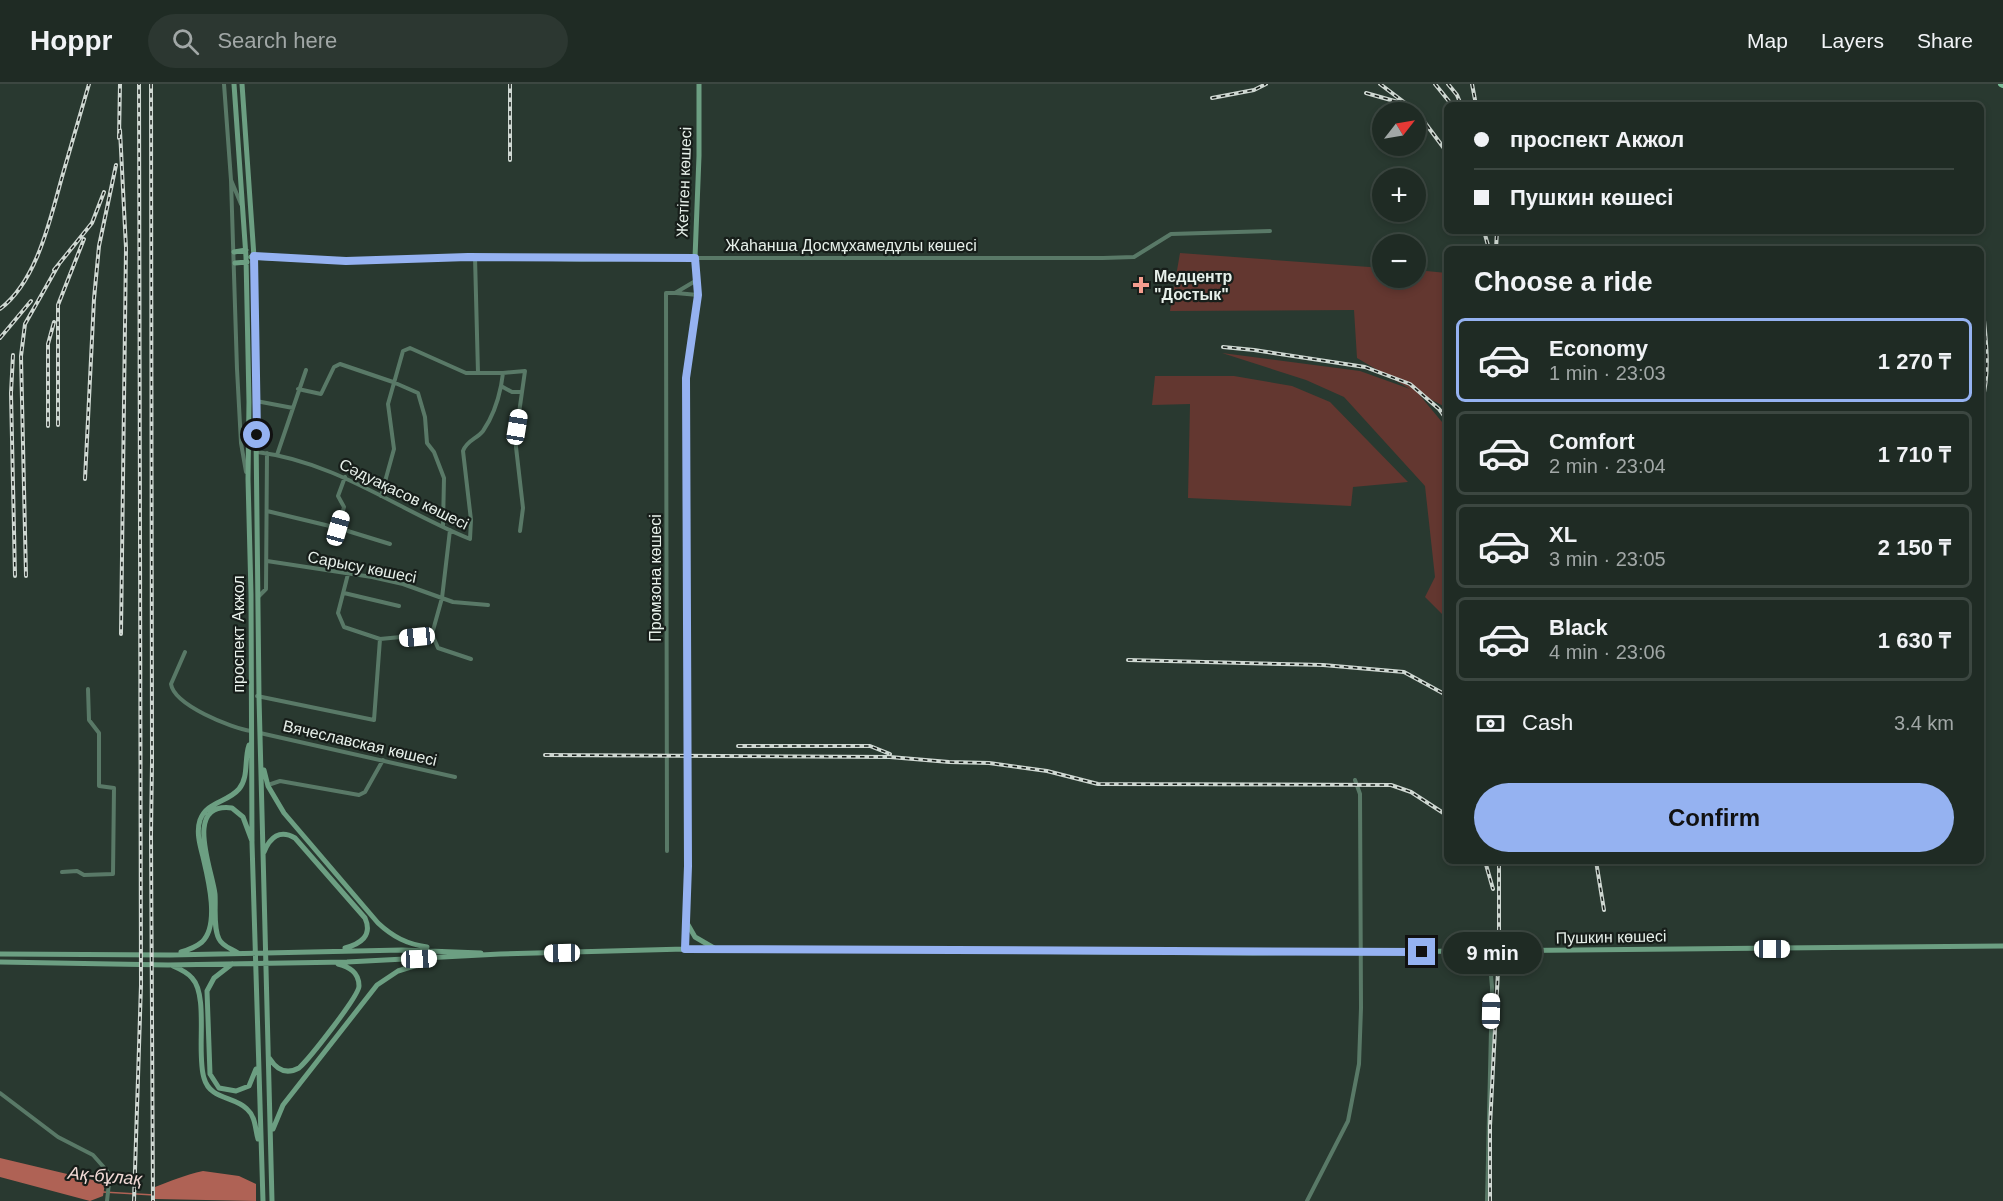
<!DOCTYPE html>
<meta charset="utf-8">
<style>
body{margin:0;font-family:Helvetica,sans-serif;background:#2c3731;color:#f1f3f6;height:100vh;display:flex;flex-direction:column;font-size:22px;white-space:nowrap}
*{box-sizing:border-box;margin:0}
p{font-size:20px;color:#a1a7a6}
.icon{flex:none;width:33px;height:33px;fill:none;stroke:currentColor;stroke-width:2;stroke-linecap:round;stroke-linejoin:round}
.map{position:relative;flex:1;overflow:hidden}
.drawer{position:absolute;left:1444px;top:162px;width:540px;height:618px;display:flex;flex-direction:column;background:#1f2b24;border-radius:9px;box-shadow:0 3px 9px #0003,0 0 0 2px #3c4741}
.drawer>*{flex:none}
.hud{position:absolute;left:1444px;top:18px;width:540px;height:132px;border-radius:9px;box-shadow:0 3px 9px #0003,0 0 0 2px #3c4741;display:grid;align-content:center;height:132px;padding:0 30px;background:#1f2b24}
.needle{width:39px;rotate:59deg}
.tools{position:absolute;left:1372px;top:18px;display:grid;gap:12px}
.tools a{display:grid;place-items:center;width:54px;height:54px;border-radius:50%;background:#1f2b24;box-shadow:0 3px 9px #0003,0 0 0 2px #3c4741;font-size:30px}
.end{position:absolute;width:27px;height:27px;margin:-14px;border:8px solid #95b2f1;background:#111;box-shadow:0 0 0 3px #111}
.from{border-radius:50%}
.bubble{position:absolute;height:42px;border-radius:21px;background:#1f2b24;box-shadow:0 3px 9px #0003,0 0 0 2px #3c4741;font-size:20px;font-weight:600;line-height:42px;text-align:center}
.car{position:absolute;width:18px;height:36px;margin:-18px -9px;border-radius:8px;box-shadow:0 0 4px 2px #0007;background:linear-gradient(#fff 24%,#345 0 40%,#fff 0 76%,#345 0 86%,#fff 0)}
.hud b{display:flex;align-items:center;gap:21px;height:57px;font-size:22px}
.hud b+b{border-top:2px solid #3c4741}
.hud i{width:15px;height:15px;background:#f1f3f6}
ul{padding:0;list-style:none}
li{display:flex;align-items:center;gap:18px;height:84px;margin:0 12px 9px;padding:0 18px;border:3px solid #3c4741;border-radius:9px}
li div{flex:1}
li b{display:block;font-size:22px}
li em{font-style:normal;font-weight:600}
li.on{border-color:#95b2f1}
li>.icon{width:54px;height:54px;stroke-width:1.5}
h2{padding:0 30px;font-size:27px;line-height:72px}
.pay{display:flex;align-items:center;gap:15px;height:66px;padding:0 30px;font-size:22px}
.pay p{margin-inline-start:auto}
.primary-button{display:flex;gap:12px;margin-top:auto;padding:12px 30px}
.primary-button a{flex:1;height:69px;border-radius:36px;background:#95b2f1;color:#111;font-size:24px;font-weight:600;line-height:69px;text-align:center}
header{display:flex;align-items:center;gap:36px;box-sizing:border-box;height:84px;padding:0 30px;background:#1f2b24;border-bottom:2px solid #3c4741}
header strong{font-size:28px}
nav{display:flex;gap:33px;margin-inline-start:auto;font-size:21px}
.search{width:420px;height:54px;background:#2c3731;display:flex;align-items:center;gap:15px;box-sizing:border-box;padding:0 21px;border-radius:33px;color:#a1a7a6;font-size:22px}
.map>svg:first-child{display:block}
.green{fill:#633730}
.water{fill:#af6255}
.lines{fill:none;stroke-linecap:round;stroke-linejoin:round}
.stream{stroke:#af6255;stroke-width:1.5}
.street{stroke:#597967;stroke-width:4}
.secondary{stroke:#6c9f82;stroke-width:5}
.primary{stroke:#79bc97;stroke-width:6}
.rail-casing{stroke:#cfd8d2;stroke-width:4}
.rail{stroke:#171e1a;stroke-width:1.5;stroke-dasharray:4.5;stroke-linecap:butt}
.route{stroke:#95b2f1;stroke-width:8}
.poi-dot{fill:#f59d8e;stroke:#171e1a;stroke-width:2}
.labels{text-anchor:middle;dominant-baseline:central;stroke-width:4.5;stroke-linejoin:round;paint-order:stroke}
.street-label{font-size:16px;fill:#e7f0ea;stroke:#171e1a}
.poi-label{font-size:16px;font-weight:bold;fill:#e7f0ea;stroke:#171e1a;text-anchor:start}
.water-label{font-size:18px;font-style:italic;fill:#f1dad6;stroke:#171e1a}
</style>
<header>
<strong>Hoppr</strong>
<div class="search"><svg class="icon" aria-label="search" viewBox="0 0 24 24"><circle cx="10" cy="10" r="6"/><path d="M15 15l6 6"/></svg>Search here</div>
<nav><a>Map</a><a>Layers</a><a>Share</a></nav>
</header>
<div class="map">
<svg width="2003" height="1117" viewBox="0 0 2003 1117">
<rect width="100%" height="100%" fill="#293930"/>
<path class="green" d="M 1180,169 L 1383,184 L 1383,194 L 1416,194 L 1416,186 L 1447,189 L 1447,324 L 1417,308 L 1447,344 L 1447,535 L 1425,513 L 1435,493 L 1425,402 L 1344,313 L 1306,296 L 1222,269 L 1360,287 L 1410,305 L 1357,274 L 1354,226 L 1170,227 Z
M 1155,292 L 1234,292 L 1292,302 L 1330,318 L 1408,398 L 1353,403 L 1351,422 L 1188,414 L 1190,320 L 1152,321 Z"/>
<path class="water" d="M 0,1074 L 105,1099 L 103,1112 L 90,1117 L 0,1093 Z
M 203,1087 L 239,1092 L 256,1100 L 256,1117 L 155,1115 L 155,1103 C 171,1097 185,1091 203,1087 Z"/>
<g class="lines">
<path class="stream" d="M 103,1108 L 154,1111"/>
<path class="street" d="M 224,0 L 231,96 L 241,120
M 231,96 L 237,285 L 241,359 L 246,388
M 475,173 L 478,289
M 695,174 L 1103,174 L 1134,173 L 1171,150 L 1270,147
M 676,209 L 698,211
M 501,302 L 503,289
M 298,305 L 321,310 L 334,283 L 340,280 L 393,298 L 418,309 L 425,333 L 427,359 L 434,368 L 444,394 L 443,442
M 256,317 L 293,324
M 257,368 C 337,378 398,426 470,455 L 471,436 L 463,367 C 467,356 477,355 483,347 C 492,334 498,317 501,302 L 512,308 L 522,308
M 277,371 L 306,286
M 381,412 L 394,365 L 388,320 L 403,267 L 410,264 L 466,289 L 503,289 L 525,287 L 517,343 L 516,363 L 523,424 L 520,447
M 267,427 L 338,444 L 390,460
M 338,444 L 344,423 L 338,412 L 345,393
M 267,477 L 372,493 L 403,500 L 453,518 L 488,521
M 348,490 L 338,529 L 344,543 L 380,555 L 432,550 L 438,564 L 471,575
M 344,509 L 399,522
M 259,512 L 266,505 L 267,369
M 432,550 L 442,514 L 450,446
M 185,568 L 171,600 C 174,621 231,644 251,647
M 257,612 L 374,636 L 380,555
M 260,649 L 455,693
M 268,701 L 280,697 L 359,711 L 365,708 L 383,676
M 667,767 L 666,209 L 675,209 L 697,196
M 62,788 L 77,787 L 84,791 L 113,790 L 114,704 L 99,702 L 99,649 L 89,636 L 88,605
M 0,1009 L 58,1053 L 93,1071 L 108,1088 L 109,1099 L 107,1117
M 1307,1117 L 1348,1037 L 1359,980 L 1361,924 L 1360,710 L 1355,696
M 1487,1117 L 1492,903 L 1489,868"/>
<path class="secondary" d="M 234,0 L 246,173 L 249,318 L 248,395 L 251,510 L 252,759 L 263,1117
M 242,0 L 254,173 L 259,613 L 272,1117
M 234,168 L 246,166
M 251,173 L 346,177 L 468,173 L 581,175 L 695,174
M 235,179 L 247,178
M 264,686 L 268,702 L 284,729 L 378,839 C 393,853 407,860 427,863
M 264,768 C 270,753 280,745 295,754 L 365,834 C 373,852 360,860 345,864
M 687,839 L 695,853 L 714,864
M 685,865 L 688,782 L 686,294 L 698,211 L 695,174 L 699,72 L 699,0
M 181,868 C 188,866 196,863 202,858 C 220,841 208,794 203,773 C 200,761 196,748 200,736 C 207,717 227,719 239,705 C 249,693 244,675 249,661
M 238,869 C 231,864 223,863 219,855 C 213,843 216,823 215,810 C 212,785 183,718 232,724 L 243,733 L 252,757
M 0,870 L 170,871 L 402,866 L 481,869
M 0,878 L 168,881 L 347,878 L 500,870 L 685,865 L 1253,869 L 2003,862
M 232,880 L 214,894 L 207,907 L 210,990 L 219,1004 L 236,1007 L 249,1002 L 256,985
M 173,882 C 180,885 188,889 192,894 C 209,912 196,970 204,994 C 210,1016 234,1012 247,1025 C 256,1033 255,1045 258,1055
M 270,975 C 277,986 286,991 299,984 C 309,975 359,912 359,902 C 359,888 349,883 338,880
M 273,1045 L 283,1021 L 377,901 L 398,887 L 430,877"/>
<path class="primary" d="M 2001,0 L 2003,1"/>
<defs>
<path id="rail" d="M 151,0 L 152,678 L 151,751 L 153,1117
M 510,0 L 510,76
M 1380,0 L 1417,28 L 1446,67
M 1435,0 L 1452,21
M 1448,0 L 1457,11 L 1461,21
M 1472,0 L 1476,21
M 1366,9 L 1398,18 L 1402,21
M 1212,14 L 1254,6 L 1266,0
M 120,46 L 126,164 L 121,550
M 119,54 L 120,0
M 1484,147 L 1489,165
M 1496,165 L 1497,147
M 54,186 L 92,139 L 104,108
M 1982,216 C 1985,249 1991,285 1982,317
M 0,225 C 37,197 50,136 62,93 C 71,62 80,31 89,0
M 0,254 L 31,217
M 1223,263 L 1254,266 L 1365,283 L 1410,300 L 1439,325 L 1448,337
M 13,271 L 11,309 L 15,492
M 58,341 L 58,221 L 84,155
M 48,342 L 48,260 L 54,238
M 85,395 L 94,215 L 99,162 L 116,81
M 26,492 L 21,272 L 25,240 L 59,180
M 1128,576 L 1323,581 L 1404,588 L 1448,612
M 738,662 L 870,662 L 890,670
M 545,671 L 890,673 L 949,678 L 989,679 L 1047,687 L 1098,700 L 1391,701 L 1411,708 L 1448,732
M 1485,777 L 1493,805
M 1596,777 L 1604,826
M 134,1117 L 141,901 L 139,0
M 1490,1117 L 1490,1042 L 1499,868 L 1499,777"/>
</defs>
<use href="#rail" class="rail-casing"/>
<use href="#rail" class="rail"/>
</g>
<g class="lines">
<path class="route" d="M 257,351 L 254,172 L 346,177 L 468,173 L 695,174 L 698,211 L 686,294 L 688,782 L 685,865 L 1422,868"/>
</g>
<path class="poi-dot" d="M1138 192h6v6h6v6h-6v6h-6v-6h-6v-6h6z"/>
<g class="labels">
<g class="street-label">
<text transform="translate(684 98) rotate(-88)">Жетіген көшесі</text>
<text x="851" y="161">Жаһанша Досмұхамедұлы көшесі</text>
<text transform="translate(404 410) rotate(26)">Сәдуақасов көшесі</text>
<text transform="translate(362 483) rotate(11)">Сарысу көшесі</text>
<text transform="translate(655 494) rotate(-90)">Промзона көшесі</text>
<text transform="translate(238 550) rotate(-90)">проспект Акжол</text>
<text transform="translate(360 659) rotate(13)">Вячеславская көшесі</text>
<text transform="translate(1611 853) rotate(-1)">Пушкин көшесі</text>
</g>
<g class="poi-label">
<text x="1154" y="192">Медцентр<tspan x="1154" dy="18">"Достык"</tspan></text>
</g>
<g class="water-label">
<text transform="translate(105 1092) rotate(5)">Ақ-бұлақ</text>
</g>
</g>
</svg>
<div class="tools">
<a><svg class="needle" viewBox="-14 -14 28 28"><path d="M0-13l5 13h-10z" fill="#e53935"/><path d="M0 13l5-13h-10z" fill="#a1a7a6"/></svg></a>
<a>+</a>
<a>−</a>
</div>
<i class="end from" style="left:257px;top:351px"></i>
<i class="end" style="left:1422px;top:868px"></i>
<div class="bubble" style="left:1443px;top:848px;width:99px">9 min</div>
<i class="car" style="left:517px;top:343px;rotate:9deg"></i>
<i class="car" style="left:338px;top:444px;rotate:16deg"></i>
<i class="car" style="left:417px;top:553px;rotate:264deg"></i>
<i class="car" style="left:1772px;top:865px;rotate:90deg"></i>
<i class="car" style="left:562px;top:869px;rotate:269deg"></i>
<i class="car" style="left:419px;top:875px;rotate:88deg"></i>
<i class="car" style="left:1491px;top:927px;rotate:1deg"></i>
<div class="hud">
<b><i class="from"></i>проспект Акжол</b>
<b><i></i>Пушкин көшесі</b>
</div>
<section class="drawer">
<h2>Choose a ride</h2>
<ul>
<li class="on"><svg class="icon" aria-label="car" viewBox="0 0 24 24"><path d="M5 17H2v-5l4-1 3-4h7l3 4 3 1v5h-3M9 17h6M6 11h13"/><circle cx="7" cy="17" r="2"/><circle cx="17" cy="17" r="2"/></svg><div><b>Economy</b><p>1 min · 23:03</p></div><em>1 270 ₸</em></li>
<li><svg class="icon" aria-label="car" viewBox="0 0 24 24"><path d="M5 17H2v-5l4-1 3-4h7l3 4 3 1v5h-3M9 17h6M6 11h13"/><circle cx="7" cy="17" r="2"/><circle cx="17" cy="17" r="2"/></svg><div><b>Comfort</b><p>2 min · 23:04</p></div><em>1 710 ₸</em></li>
<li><svg class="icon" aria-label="car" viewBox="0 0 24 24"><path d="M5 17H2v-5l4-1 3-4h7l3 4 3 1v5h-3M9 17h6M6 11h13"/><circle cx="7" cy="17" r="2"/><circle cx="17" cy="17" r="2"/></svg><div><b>XL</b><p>3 min · 23:05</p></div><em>2 150 ₸</em></li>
<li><svg class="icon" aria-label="car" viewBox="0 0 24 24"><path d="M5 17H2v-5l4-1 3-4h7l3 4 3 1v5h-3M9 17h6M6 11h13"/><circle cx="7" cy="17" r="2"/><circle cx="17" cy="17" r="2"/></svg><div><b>Black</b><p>4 min · 23:06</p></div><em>1 630 ₸</em></li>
</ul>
<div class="pay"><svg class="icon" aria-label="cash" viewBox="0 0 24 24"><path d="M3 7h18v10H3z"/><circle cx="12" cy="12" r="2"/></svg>Cash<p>3.4 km</p></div>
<div class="primary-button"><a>Confirm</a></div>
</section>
</div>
